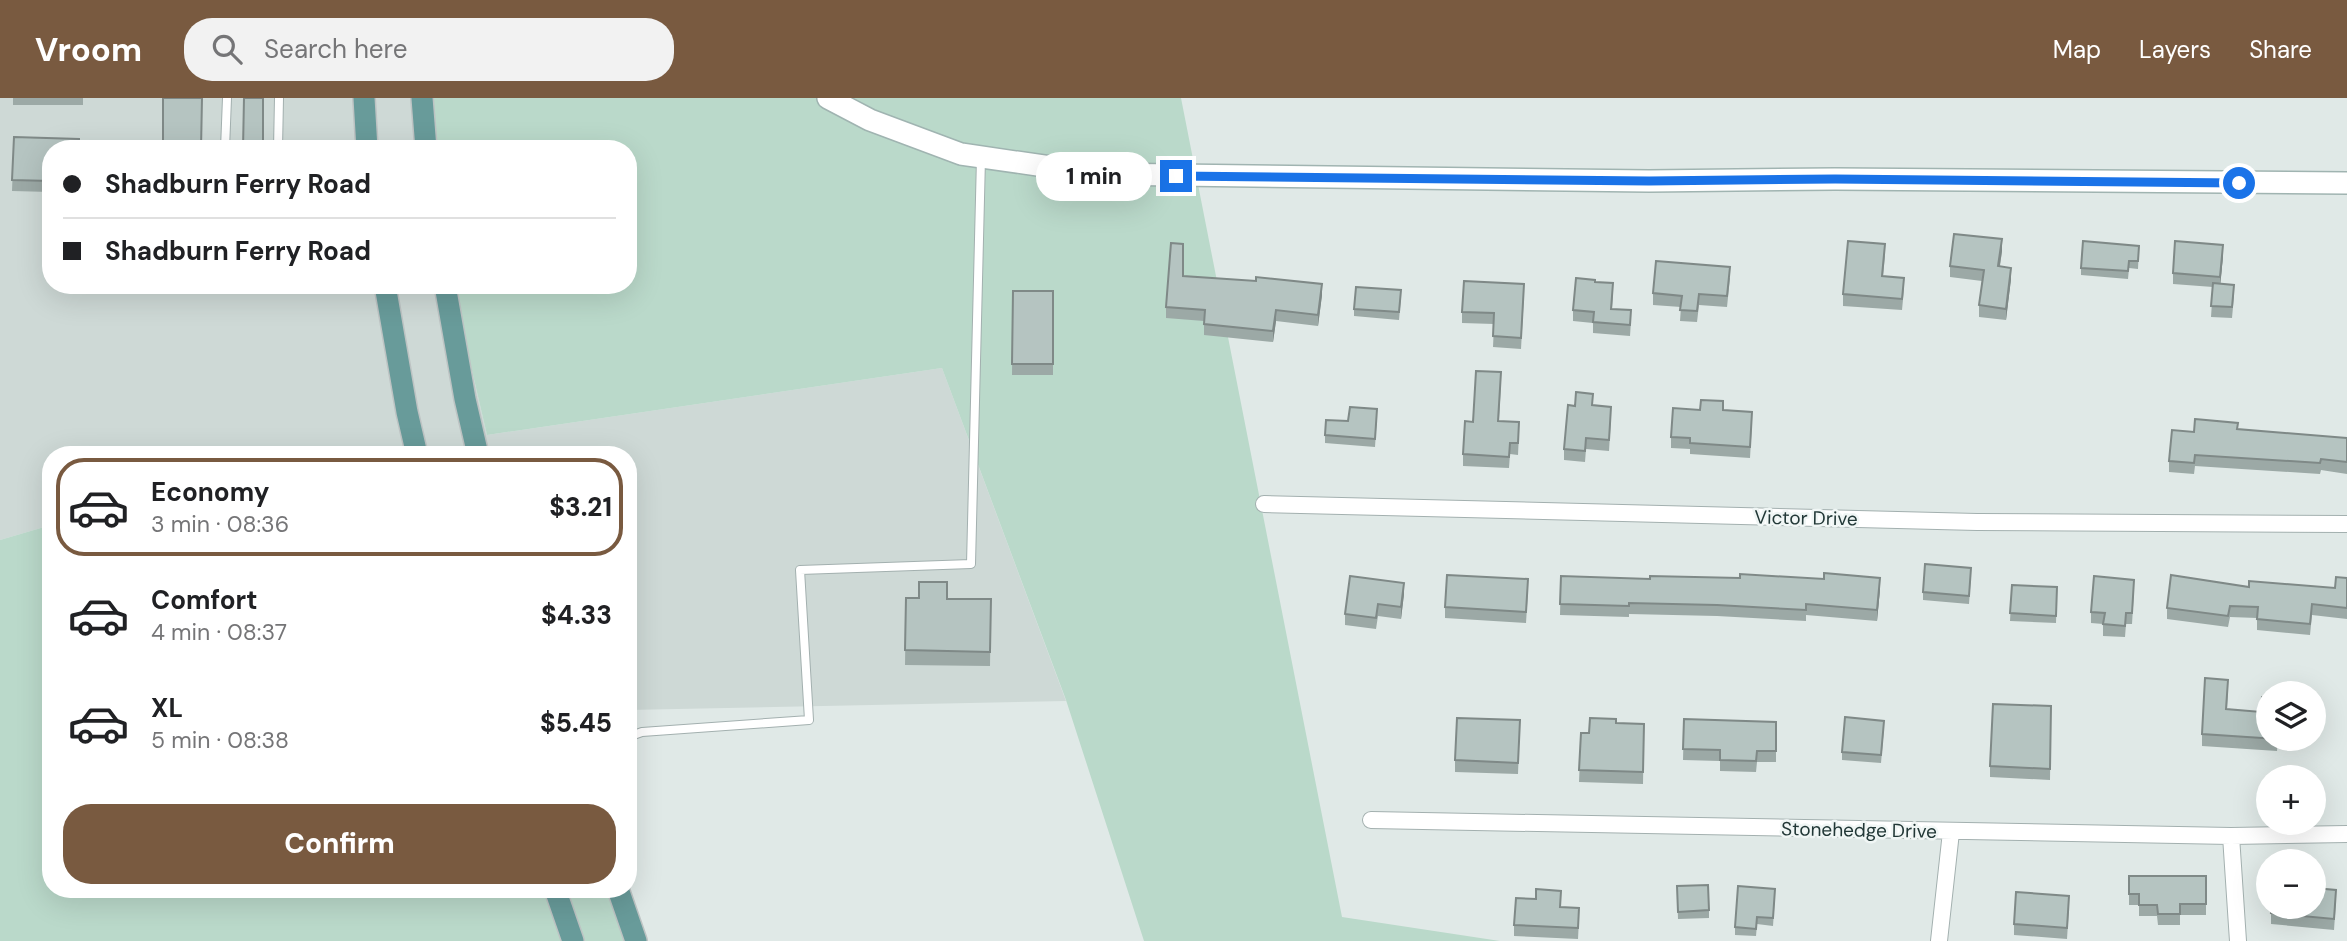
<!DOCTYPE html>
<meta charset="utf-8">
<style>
body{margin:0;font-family:"DM Sans",sans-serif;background:#f2f2f2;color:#202124;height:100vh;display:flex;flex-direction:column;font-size:26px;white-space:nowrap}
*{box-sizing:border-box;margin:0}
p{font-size:23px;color:#757577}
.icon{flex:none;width:38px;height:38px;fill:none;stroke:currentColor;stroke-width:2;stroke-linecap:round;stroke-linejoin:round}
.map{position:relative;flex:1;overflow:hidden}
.side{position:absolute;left:42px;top:348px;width:595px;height:452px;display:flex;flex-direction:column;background:#fff;border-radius:28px;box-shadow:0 7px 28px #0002}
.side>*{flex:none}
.banner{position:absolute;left:42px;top:42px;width:595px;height:154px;border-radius:28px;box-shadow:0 7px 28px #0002;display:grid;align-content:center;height:154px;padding:0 21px;background:#fff}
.buttons{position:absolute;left:2256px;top:583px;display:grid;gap:14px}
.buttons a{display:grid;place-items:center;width:70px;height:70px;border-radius:50%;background:#fff;box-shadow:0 7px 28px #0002;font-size:35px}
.end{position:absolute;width:32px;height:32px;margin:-16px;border:9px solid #1a73e8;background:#fff;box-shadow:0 0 0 4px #fff}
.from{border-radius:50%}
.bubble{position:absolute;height:49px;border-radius:24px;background:#fff;box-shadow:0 7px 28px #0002;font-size:23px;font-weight:800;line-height:49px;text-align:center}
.banner b{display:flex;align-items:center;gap:24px;height:66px;font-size:26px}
.banner b+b{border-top:2px solid #e0e0e0}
.banner i{width:18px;height:18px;background:#202124}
ul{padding:12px 0 0;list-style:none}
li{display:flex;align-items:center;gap:21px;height:98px;margin:0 14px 10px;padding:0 7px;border:4px solid transparent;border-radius:28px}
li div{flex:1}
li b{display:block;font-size:26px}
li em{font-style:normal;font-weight:800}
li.active{border-color:#795a40}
li>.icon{width:63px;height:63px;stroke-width:1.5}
.cta{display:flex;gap:14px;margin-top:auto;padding:14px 21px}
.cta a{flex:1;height:80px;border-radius:28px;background:#795a40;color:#fff;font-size:28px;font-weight:800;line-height:80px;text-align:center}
header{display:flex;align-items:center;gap:42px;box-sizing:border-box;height:98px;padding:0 35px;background:#795a40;color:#fff}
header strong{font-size:33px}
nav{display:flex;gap:38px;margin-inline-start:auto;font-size:24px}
.search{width:490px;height:63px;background:#f2f2f2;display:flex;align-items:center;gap:18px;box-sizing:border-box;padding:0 24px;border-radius:28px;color:#757577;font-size:26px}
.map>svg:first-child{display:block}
.built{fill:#ced9d6}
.green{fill:#bad9ca}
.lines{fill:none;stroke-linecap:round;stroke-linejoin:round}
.lane-casing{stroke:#a3b0af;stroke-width:10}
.street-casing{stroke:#a3b0af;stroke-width:18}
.secondary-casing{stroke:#a0b4b1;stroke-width:24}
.primary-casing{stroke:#bdc3c3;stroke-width:24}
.lane{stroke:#fff;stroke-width:8}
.street{stroke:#fff;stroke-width:16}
.secondary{stroke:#fff;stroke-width:21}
.primary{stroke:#689b9a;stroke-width:21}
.wall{fill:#9ca9a6}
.shaded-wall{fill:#7f8987}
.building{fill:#b5c4c1;stroke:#7f8987;stroke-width:2}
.route{stroke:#1a73e8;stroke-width:9}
.labels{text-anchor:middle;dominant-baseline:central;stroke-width:5;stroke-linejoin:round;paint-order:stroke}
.street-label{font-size:19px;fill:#223837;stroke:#f0f6f5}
</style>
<header>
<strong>Vroom</strong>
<div class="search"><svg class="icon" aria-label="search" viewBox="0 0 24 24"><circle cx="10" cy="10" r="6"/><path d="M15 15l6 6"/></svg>Search here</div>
<nav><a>Map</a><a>Layers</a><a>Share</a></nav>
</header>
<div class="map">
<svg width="2347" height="843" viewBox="0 0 2347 843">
<rect width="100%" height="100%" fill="#e0e9e7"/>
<path class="built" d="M 0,0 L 420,0 L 421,51 L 51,51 L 51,187 L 452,187 L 487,337 L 942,270 L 1066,603 L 628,612 L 628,357 L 51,357 L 51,427 L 0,442 Z"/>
<path class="green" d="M 420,0 L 1181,0 L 1342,819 L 1500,843 L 1144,843 L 1066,602 L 942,270 L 487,337 L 452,187 L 628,187 L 628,51 L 421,51 Z
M 51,427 L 51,791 L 619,791 L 638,843 L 0,843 L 0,442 Z"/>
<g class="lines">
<defs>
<path id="lane" d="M 225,51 L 227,0
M 278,51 L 279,0
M 628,639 L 642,634 L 809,622 L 800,472 L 971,466 L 981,60"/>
<path id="street" d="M 1264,406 L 1977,424 L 2347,426
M 1371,722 L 2231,738 L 2347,736
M 2231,738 L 2238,843
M 1939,843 L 1951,734"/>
<path id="secondary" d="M 828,0 L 870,22 L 961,56 L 1099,76 L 1649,83 L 1835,81 L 2347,85"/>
<path id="primary" d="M 364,0 L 367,51
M 422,0 L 426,51
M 385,187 L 407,314 L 417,357
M 445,187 L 465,301 L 478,357
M 555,791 L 573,843
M 618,791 L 636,843"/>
</defs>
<use href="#lane" class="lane-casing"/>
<use href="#street" class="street-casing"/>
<use href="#secondary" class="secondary-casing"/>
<use href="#primary" class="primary-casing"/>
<use href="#lane" class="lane"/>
<use href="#street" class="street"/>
<use href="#secondary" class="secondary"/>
<use href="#primary" class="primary"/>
</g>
<path class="wall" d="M 13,0 L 83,0 L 83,7 L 13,7 Z
M 14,39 L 51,51 L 51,94 L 12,93 Z
M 2139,148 L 2138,171 L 2129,170 L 2128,181 L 2081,177 L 2081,170 Z
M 2002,153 L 2000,168 L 2011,181 L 2006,222 L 1979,219 L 1979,207 L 1982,183 L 1950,179 L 1950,168 Z
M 1885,157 L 1883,179 L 1904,191 L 1902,212 L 1843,208 L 1843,196 Z
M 2223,158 L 2220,186 L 2234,198 L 2232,220 L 2211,219 L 2213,189 L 2173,186 L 2173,175 Z
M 1183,178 L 1322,197 L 1318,228 L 1276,223 L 1273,244 L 1204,237 L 1204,223 L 1166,220 L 1166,209 Z
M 1730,180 L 1727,209 L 1699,207 L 1697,224 L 1680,223 L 1681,209 L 1653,207 L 1653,195 Z
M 1595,184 L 1613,197 L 1612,211 L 1631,223 L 1630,238 L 1593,235 L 1593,225 L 1573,223 L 1573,212 Z
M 1013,193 L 1053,193 L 1053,277 L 1012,277 Z
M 1524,197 L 1521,251 L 1493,249 L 1494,226 L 1462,225 L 1462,214 Z
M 1401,199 L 1399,222 L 1354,218 L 1354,211 Z
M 1501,285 L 1499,323 L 1519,335 L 1518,357 L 1510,356 L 1509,370 L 1463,368 L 1463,356 L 1473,324 Z
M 1593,307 L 1611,320 L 1609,353 L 1586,351 L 1585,364 L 1564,362 L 1564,351 L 1575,308 Z
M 1723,312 L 1752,325 L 1750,360 L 1690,356 L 1690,351 L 1671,350 L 1671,339 Z
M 1377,318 L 1375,349 L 1325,345 L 1325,337 L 1348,323 Z
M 2238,331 L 2347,340 L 2347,376 L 2321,372 L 2320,376 L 2195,368 L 2194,376 L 2169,374 L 2169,363 L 2194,334 Z
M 1971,477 L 1969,506 L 1923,502 L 1923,494 Z
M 1561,478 L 1880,491 L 1877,523 L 1806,517 L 1806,523 L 1717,518 L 1629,516 L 1629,519 L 1560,517 Z
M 2347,480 L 2347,521 L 2312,517 L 2310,537 L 2257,532 L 2257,520 L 2230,519 L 2228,529 L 2167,521 L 2167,510 L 2249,489 L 2335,490 Z
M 2012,487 L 2057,489 L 2056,525 L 2010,523 Z
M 1528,493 L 1526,525 L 1445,520 L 1445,509 Z
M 2134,493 L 2132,526 L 2126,526 L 2125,539 L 2103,538 L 2103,526 L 2091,525 L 2091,514 Z
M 1404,496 L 1401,521 L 1378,518 L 1376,531 L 1345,527 L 1345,516 Z
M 906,500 L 991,501 L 990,568 L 905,567 Z
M 2228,593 L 2227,612 L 2261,614 L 2278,640 L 2277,653 L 2202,648 L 2202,636 Z
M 2051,608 L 2050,682 L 1990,679 L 1990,668 Z
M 1684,621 L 1776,624 L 1776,664 L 1757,664 L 1756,674 L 1720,673 L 1720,663 L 1683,662 Z
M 1520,622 L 1518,676 L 1455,674 L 1455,662 Z
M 1616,625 L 1644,626 L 1643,686 L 1579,684 L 1581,635 L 1589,635 Z
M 1884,630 L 1881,665 L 1842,662 L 1842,654 Z
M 2129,778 L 2206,778 L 2206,817 L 2180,817 L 2180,827 L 2158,827 L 2157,818 L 2139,818 L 2139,807 L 2129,807 Z
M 1677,788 L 1709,812 L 1709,820 L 1678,821 Z
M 1775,798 L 1773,828 L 1757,826 L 1756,838 L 1735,837 L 1735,829 Z
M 2336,803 L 2334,832 L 2271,826 L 2271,815 Z
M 1561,809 L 1579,821 L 1578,841 L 1514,838 L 1514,827 Z
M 2069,809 L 2067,841 L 2014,837 L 2014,826 Z"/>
<path class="shaded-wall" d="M 2002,141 L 2002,153 L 1998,179 L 1998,168 Z
M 2223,147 L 2223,158 L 2220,190 L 2220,179 Z
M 2011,170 L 2011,181 L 2006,222 L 2006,211 Z
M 1322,186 L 1322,197 L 1318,228 L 1318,217 Z
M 1276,212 L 1276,223 L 1273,244 L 1273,233 Z
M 1880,480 L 1880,491 L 1877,523 L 1877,512 Z
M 1404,485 L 1404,496 L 1401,521 L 1401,509 Z"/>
<path class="building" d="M 163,0 L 202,0 L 201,51 L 163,51 Z
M 244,0 L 263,0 L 263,51 L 243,51 Z
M 14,39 L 79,41 L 79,51 L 51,51 L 51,83 L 12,82 Z
M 1954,136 L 2002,141 L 1998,168 L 2011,170 L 2006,211 L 1979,207 L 1984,172 L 1950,168 Z
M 1848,143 L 1885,146 L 1882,178 L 1904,180 L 1902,201 L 1843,196 Z
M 2083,143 L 2139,148 L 2138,163 L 2129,163 L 2128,173 L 2081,170 Z
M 2175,143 L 2223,147 L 2220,179 L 2173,175 Z
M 1171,145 L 1183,146 L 1183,178 L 1256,183 L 1256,179 L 1322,186 L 1318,217 L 1276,212 L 1273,233 L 1204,226 L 1205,212 L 1166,209 Z
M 1656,163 L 1730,169 L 1727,198 L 1699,196 L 1697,213 L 1680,212 L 1682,198 L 1653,195 Z
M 1576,180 L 1595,182 L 1595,184 L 1613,185 L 1611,211 L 1631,212 L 1630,227 L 1593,224 L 1594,214 L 1573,212 Z
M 1464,183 L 1524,186 L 1521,240 L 1493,238 L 1494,215 L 1462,214 Z
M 2213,185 L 2234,187 L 2232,209 L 2211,208 Z
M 1356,189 L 1401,192 L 1399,214 L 1354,211 Z
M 1013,193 L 1053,193 L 1053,266 L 1012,266 Z
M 1476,273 L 1501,274 L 1498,323 L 1519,324 L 1518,345 L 1510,345 L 1509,359 L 1463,356 L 1465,323 L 1473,324 Z
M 1576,294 L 1593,296 L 1592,307 L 1611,309 L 1609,342 L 1586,340 L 1585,353 L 1564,351 L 1568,307 L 1575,308 Z
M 1701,302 L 1723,303 L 1723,312 L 1752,314 L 1750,349 L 1690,345 L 1690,340 L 1671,339 L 1673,310 L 1700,312 Z
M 1350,309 L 1377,311 L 1375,341 L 1325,337 L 1326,322 L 1348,323 Z
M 2195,321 L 2238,325 L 2237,331 L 2347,340 L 2347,364 L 2321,361 L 2320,365 L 2195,357 L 2194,365 L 2169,363 L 2172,332 L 2194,334 Z
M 1925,466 L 1971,470 L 1969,498 L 1923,494 Z
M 1824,475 L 1880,480 L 1877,512 L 1806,506 L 1806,512 L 1717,507 L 1629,505 L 1629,508 L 1560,506 L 1561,478 L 1650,481 L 1650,478 L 1740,480 L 1740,476 L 1824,481 Z
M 1447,477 L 1528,481 L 1526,514 L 1445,509 Z
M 2171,477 L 2249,489 L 2249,483 L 2335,490 L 2336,479 L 2347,480 L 2347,510 L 2312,506 L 2310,526 L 2257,521 L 2258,509 L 2230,508 L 2228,518 L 2167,510 Z
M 1350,478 L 1404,485 L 1401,509 L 1378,506 L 1376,520 L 1345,516 Z
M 2094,478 L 2134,482 L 2132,515 L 2126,515 L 2125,528 L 2103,526 L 2105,515 L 2091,514 Z
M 919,484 L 947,484 L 947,501 L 991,501 L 990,554 L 905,552 L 906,500 L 919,500 Z
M 2012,487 L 2057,489 L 2056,518 L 2010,515 Z
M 2205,580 L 2228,582 L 2226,611 L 2261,614 L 2262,599 L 2268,599 L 2268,640 L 2277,640 L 2277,641 L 2202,636 Z
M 1993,606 L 2051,608 L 2050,671 L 1990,668 Z
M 1845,619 L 1884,623 L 1881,657 L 1842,654 Z
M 1457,620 L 1520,622 L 1518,665 L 1455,662 Z
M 1590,620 L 1616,621 L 1616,625 L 1644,626 L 1643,674 L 1579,672 L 1581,635 L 1589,635 Z
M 1684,621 L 1776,624 L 1776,653 L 1757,653 L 1756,663 L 1720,662 L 1720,652 L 1683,651 Z
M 2129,778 L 2206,778 L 2206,806 L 2180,806 L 2180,816 L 2158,816 L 2157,807 L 2139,807 L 2139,796 L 2129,796 Z
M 1708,787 L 1709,812 L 1678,814 L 1677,788 Z
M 1738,788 L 1775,791 L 1773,820 L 1757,819 L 1756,831 L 1735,829 Z
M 2314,790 L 2336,792 L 2334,821 L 2271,815 L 2272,808 L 2314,808 Z
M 1536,791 L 1561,793 L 1560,809 L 1579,810 L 1578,830 L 1514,827 L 1516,800 L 1536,801 Z
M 2016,794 L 2069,798 L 2067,830 L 2014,826 Z"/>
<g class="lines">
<path class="route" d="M 1176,78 L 1649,83 L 1835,81 L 2239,85"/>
</g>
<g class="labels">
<g class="street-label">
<text transform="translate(1806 420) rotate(1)">Victor Drive</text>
<text transform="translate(1859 732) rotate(1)">Stonehedge Drive</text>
</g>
</g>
</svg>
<div class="buttons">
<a><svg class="icon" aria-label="layers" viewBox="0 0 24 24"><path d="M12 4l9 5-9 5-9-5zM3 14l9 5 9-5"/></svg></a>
<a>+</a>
<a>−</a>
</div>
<i class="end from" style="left:2239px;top:85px"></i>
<i class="end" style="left:1176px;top:78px"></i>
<div class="bubble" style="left:1036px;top:54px;width:116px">1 min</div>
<div class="banner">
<b><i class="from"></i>Shadburn Ferry Road</b>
<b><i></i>Shadburn Ferry Road</b>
</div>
<section class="side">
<ul>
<li class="active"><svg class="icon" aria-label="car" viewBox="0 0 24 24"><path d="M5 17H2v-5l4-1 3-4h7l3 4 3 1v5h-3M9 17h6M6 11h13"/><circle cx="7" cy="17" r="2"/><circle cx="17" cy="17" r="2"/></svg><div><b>Economy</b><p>3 min · 08:36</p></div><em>$3.21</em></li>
<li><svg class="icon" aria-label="car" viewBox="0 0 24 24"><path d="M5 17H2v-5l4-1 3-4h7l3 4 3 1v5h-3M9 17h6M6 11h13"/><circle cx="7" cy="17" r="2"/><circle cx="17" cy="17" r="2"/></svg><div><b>Comfort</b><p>4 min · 08:37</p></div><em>$4.33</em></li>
<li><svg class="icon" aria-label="car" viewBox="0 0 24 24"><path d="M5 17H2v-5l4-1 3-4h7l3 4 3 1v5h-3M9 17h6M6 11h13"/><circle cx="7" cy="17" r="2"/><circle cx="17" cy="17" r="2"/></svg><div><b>XL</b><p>5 min · 08:38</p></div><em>$5.45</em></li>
</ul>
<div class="cta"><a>Confirm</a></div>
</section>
</div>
